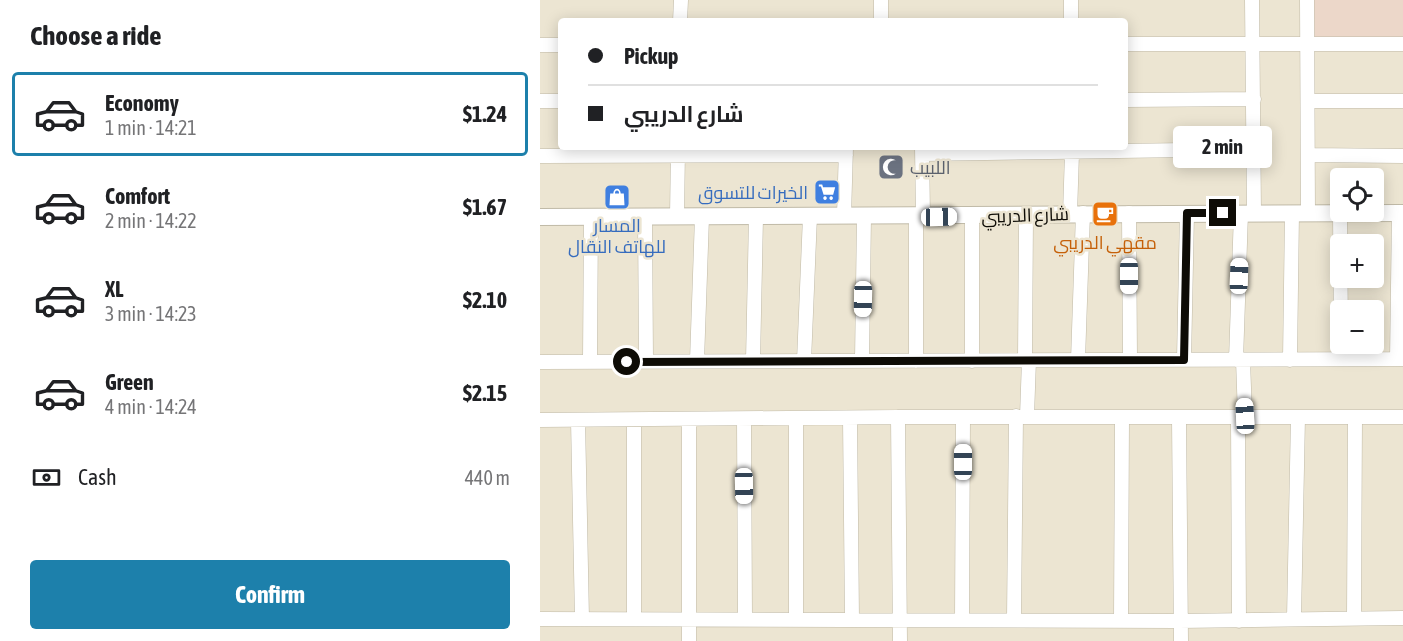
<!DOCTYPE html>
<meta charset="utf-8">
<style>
body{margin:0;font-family:"Asap Condensed",Cairo,sans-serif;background:#f2f2f2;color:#202124;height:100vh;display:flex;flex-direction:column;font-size:22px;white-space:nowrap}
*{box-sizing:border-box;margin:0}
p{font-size:20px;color:#757577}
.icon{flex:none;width:33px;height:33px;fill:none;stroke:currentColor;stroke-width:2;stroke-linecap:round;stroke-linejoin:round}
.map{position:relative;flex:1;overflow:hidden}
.panel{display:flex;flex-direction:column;background:#fff;width:540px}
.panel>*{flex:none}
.hud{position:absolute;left:18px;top:18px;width:570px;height:132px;border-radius:6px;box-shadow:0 3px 15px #0003;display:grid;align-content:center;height:132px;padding:0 30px;background:#fff}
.controls{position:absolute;left:790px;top:168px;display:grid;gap:12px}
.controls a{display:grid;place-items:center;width:54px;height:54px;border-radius:6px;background:#fff;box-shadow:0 3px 15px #0003;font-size:30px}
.end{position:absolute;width:27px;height:27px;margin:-14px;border:8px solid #0e0c06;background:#fff;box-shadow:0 0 0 3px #fff}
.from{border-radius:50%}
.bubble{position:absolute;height:42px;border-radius:6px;background:#fff;box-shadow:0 3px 15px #0003;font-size:20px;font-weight:700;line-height:42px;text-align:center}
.car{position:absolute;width:18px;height:36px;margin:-18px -9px;border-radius:8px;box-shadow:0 0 4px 2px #0007;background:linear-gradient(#fff 24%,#345 0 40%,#fff 0 76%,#345 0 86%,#fff 0)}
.hud b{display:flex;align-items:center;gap:21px;height:57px;font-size:22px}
.hud b+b{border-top:2px solid #e0e0e0}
.hud i{width:15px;height:15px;background:#202124}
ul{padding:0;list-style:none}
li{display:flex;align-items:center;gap:18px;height:84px;margin:0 12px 9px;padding:0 18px;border:3px solid transparent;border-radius:6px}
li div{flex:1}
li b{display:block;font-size:22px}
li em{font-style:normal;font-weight:700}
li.current{border-color:#1d80ab}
li>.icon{width:54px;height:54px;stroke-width:1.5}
h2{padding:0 30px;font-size:27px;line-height:72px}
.pay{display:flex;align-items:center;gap:15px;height:66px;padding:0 30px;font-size:22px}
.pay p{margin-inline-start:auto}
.cta{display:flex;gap:12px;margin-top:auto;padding:12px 30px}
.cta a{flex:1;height:69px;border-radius:6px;background:#1d80ab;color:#fff;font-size:24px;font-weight:700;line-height:69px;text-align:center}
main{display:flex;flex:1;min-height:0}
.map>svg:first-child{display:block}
.education{fill:#ecd7c9}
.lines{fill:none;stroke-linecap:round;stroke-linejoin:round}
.minor-casing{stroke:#c0baa7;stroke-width:15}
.tertiary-casing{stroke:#c0baa7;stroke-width:18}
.minor{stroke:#fff;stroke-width:14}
.tertiary{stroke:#fff;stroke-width:16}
.route{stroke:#0e0c06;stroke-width:8}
.labels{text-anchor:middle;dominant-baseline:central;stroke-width:5;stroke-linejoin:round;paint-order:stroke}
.worship-label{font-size:18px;fill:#5b616d;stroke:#ece5d2;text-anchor:start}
.shop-label{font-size:18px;fill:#366cbe;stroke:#ece5d2;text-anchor:end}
.street-label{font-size:18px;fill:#0e0c06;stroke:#ece5d2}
.food-label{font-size:18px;fill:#c56008;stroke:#ece5d2}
</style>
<main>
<section class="panel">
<h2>Choose a ride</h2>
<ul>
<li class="current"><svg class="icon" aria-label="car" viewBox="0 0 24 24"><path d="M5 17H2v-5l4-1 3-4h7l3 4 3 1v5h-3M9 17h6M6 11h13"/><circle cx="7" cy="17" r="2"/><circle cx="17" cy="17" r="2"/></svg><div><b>Economy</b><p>1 min · 14:21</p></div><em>$1.24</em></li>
<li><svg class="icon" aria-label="car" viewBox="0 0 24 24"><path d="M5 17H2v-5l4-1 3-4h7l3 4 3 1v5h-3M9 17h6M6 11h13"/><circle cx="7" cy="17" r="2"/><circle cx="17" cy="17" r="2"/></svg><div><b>Comfort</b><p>2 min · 14:22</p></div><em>$1.67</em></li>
<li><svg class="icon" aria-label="car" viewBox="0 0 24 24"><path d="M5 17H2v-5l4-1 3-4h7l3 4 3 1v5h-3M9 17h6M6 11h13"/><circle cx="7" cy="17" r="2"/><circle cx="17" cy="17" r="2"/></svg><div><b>XL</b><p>3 min · 14:23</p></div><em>$2.10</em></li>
<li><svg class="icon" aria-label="car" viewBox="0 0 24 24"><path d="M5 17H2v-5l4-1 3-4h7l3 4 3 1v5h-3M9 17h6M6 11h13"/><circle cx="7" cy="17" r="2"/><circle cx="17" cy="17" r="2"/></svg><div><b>Green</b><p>4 min · 14:24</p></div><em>$2.15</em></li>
</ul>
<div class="pay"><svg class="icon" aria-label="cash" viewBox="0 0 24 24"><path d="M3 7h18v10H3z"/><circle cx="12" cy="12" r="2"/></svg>Cash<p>440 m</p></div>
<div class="cta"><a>Confirm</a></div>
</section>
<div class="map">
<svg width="863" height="641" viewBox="0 0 863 641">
<rect width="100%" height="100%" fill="#ece5d2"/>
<path class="education" d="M 768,0 L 863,0 L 863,43 L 768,44 Z"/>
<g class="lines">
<defs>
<path id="minor" d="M 531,0 L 531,21
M 712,0 L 714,213
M 767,0 L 768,213
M 140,21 L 141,0
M 341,21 L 341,0
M 585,44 L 863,44
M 0,45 L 21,45
M 585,100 L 714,99
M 0,101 L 21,101
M 769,101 L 863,101
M 382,147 L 383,217
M 382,154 L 715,149
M 769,155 L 863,156
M 0,156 L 306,155
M 589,213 L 590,360
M 800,213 L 801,337
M 530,214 L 532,153
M 105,216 L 106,361
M 137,216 L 138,149
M 304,216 L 306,147
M 857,359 L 859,213
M 485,360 L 486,216
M 538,360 L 543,213
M 644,360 L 647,213
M 696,360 L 701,213
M 703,360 L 705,416
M 750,360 L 752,213
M 157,361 L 162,217
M 213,361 L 216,217
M 264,361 L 270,216
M 322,361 L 324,216
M 376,361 L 376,217
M 432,361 L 432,217
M 0,362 L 863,359
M 50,362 L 51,216
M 487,416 L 489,360
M 698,416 L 699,621
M 358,417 L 360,641
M 256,418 L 256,619
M 310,418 L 312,619
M 639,418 L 641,641
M 149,419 L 149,641
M 204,419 L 205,619
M 0,420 L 358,417 L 863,417
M 38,420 L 42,619
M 754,618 L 758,417
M 814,618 L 815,417
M 0,619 L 639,621 L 863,618
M 94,619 L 94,420
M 422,619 L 423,417
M 474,620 L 476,416
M 581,621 L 582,418"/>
<path id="tertiary" d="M 0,217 L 863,213"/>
</defs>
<use href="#minor" class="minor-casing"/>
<use href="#tertiary" class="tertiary-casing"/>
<use href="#minor" class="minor"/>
<use href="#tertiary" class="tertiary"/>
</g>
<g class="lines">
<path class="route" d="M 87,362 L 644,360 L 647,213 L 683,213"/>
</g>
<defs>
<symbol id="mosque-square" viewBox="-11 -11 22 22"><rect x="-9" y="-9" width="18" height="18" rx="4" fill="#6b7280" stroke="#ece5d2"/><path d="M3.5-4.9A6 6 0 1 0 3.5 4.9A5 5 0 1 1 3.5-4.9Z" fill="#fff"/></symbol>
<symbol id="supermarket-square" viewBox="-11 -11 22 22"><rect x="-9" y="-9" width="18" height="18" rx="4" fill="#3f7fe0" stroke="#ece5d2"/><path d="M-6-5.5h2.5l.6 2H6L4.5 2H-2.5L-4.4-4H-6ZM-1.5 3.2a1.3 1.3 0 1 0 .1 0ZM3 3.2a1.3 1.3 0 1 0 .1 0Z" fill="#fff"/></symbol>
<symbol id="shop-square" viewBox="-11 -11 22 22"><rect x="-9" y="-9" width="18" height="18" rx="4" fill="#3f7fe0" stroke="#ece5d2"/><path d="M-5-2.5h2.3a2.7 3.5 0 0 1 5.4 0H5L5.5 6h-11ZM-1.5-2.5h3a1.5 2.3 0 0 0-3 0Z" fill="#fff"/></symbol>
<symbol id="cafe-square" viewBox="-11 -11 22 22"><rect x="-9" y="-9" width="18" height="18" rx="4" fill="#e8710a" stroke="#ece5d2"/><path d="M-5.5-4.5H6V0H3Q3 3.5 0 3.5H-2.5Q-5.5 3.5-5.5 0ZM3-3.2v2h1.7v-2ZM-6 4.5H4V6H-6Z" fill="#fff"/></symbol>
</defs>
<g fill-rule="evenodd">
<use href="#mosque-square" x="336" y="152" width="30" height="30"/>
<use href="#supermarket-square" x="272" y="177" width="30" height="30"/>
<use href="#shop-square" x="62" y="182" width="30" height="30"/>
<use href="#cafe-square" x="550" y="199" width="30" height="30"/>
</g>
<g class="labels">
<g class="worship-label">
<text x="370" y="167">اللبيب</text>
</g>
<g class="shop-label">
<text x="268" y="192">الخيرات للتسوق</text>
<text x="77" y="225" text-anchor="middle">المسار<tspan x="77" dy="21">للهاتف النقال</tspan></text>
</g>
<g class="street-label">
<text transform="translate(485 215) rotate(-2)">شارع الدريبي</text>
</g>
<g class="food-label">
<text x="565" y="242">مقهي الدريبي</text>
</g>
</g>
</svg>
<div class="controls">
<a><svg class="icon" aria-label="locate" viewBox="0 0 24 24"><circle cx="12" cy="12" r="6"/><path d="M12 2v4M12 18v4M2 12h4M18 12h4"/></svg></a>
<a>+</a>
<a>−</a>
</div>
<i class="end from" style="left:87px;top:362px"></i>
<i class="end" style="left:683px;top:213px"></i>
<div class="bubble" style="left:633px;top:126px;width:99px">2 min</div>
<i class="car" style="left:399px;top:217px;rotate:89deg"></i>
<i class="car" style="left:589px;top:276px;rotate:180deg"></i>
<i class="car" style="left:699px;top:276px;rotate:2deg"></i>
<i class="car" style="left:323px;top:299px;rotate:181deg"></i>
<i class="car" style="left:705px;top:416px;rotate:357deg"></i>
<i class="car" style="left:423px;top:462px;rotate:0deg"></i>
<i class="car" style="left:204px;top:486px;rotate:179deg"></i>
<div class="hud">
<b><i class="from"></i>Pickup</b>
<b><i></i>شارع الدريبي</b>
</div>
</div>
</main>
